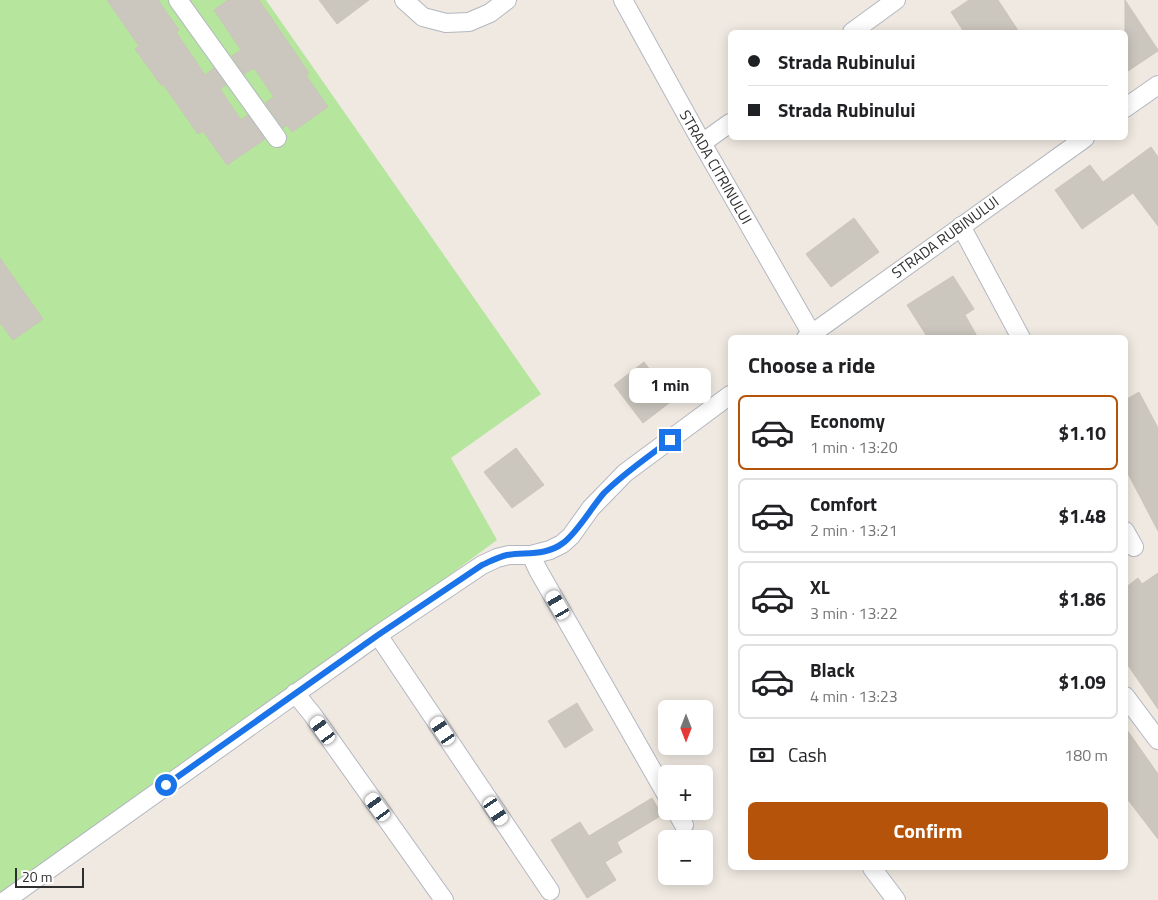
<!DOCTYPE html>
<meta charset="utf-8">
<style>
body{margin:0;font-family:"Titillium Web",sans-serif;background:#f6f6f6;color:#202124;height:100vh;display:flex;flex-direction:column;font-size:19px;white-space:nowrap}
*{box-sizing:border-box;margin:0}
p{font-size:16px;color:#757577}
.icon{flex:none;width:28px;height:28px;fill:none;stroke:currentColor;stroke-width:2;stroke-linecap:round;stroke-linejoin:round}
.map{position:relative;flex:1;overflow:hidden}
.sheet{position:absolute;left:728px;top:335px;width:400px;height:535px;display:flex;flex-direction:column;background:#fff;border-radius:8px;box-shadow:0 2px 12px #0003}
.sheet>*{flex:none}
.top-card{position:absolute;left:728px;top:30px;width:400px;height:110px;border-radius:8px;box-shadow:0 2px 12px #0003;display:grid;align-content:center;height:110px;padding:0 20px;background:#fff}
.needle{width:32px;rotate:180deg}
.buttons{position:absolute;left:658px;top:700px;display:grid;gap:10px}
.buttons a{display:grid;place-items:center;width:55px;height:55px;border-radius:8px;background:#fff;box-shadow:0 2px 12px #0003;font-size:25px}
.scale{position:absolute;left:15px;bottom:12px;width:69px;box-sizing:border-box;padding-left:5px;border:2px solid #2e2e2e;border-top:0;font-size:14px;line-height:18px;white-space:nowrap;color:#2e2e2e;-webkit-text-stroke:4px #fff;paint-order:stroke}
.end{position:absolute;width:22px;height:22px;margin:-11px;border:6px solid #1a73e8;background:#fff;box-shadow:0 0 0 2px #fff}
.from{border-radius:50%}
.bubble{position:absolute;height:35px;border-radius:8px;background:#fff;box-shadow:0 2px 12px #0003;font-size:16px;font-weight:700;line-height:35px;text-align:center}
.car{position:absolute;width:15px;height:30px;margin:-15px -8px;border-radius:6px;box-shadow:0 0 4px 1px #0007;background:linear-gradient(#fff 24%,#345 0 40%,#fff 0 76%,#345 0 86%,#fff 0)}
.top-card b{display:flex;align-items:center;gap:18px;height:48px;font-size:19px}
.top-card b+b{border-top:1px solid #e0e0e0}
.top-card i{width:12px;height:12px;background:#202124}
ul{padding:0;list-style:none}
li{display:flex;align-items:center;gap:15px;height:75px;margin:0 10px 8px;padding:0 10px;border:2px solid #e0e0e0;border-radius:8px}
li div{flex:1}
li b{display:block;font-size:19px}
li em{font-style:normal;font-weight:700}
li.on{border-color:#b45309}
li>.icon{width:45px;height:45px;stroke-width:1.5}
h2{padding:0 20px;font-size:22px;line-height:60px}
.pay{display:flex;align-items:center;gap:12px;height:55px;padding:0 20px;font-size:19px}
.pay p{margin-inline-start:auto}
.action{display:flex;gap:10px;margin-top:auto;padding:10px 20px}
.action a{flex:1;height:58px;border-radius:8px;background:#b45309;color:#fff;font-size:20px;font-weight:700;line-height:58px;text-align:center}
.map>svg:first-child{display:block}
.green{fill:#b6e59e}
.building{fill:#cbc7bf;stroke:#cbc5ba}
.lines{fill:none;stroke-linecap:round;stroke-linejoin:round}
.street-casing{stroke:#b4b7c1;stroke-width:20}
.street{stroke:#fff;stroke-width:18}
.route{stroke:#1a73e8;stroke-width:6}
.labels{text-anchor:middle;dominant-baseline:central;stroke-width:4.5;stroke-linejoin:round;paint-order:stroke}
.street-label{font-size:15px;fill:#2e2e2e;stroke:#fff}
</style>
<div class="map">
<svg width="1158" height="900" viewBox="0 0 1158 900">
<rect width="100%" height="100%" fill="#efe9e1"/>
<path class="green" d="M 0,0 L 266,0 L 541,394 L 451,458 L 497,540 L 9,900 L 0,900 Z"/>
<path class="building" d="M 107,0 L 158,0 L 179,30 L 176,32 L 205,75 L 214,68 L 226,85 L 220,89 L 241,120 L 248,115 L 265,139 L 227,165 L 203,131 L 198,134 L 163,84 L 161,85 L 135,49 L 139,46 Z
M 228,0 L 259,0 L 309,73 L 306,75 L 328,107 L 292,132 L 287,125 L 283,128 L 265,103 L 274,97 L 254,68 L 244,74 L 232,56 L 241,50 L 214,10 Z
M 319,0 L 369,0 L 337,24 Z
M 969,0 L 998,0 L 1019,32 L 964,32 L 951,12 Z
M 1125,0 L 1158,50 L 1158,51 L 1125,73 Z
M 1151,147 L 1158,157 L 1158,226 L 1133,193 L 1082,229 L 1055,190 L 1090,165 L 1103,182 Z
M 854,218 L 879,252 L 831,287 L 806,254 Z
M 0,258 L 43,319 L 13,340 L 0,323 Z
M 953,276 L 974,309 L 965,315 L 978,338 L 928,338 L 907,305 Z
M 644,362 L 673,400 L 643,423 L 614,385 Z
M 1139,392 L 1158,428 L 1158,531 L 1125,468 L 1125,400 Z
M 516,448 L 544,485 L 512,508 L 484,472 Z
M 1158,573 L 1158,709 L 1125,661 L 1125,588 L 1138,578 L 1142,584 Z
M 577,703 L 593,730 L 565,748 L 548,721 Z
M 1125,727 L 1158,774 L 1158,839 L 1125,796 Z
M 652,798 L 662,815 L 617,842 L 622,852 L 605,862 L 616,880 L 587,898 L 551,840 L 580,822 L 589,836 Z"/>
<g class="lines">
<defs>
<path id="street" d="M 178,0 L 277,138
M 404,0 L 423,17 L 446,23 L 469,22 L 490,13 L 507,0
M 623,0 L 702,143 L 814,338
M 852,32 L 896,0
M 1125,108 L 1158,85
M 702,143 L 730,123
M 961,226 L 1021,338
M 806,338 L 1085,138
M 1125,531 L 1134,547
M 531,555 L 538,570 L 666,794
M 378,635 L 550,891
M 295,693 L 312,714 L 444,900
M 1125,696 L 1158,740
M 676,811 L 684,825
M 872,868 L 896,900
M 6,900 L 378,635 L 482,565 L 497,558 L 509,555 L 531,555 L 550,550 L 562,544 L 571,536 L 591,508 L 625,473 L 730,395"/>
</defs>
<use href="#street" class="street-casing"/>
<use href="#street" class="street"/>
</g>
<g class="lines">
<path class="route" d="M 166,785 L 378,635 L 482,565 C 491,561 498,557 507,555 C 526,552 546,556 563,543 C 577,533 591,508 604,493 C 624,473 648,457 670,440"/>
</g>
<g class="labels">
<g class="street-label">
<text transform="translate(716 167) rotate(60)">STRADA CITRINULUI</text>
<text transform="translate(945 237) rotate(-36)">STRADA RUBINULUI</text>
</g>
</g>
</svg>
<div class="buttons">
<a><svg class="needle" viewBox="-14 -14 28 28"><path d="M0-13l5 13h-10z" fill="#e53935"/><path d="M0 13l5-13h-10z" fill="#757577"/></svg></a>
<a>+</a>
<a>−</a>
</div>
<div class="scale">20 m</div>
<i class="end from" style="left:166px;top:785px"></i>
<i class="end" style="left:670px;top:440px"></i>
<div class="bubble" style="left:629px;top:368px;width:82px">1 min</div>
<i class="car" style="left:558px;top:605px;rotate:330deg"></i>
<i class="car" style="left:323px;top:730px;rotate:324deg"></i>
<i class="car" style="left:443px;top:731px;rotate:326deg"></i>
<i class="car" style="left:378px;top:807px;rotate:324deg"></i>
<i class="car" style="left:496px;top:811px;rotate:146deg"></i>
<div class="top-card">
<b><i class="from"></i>Strada Rubinului</b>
<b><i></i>Strada Rubinului</b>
</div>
<section class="sheet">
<h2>Choose a ride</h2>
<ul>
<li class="on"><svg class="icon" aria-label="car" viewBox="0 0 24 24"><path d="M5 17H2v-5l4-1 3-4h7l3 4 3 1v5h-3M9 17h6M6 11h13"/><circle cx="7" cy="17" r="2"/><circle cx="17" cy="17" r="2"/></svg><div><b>Economy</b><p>1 min · 13:20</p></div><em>$1.10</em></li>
<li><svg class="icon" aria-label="car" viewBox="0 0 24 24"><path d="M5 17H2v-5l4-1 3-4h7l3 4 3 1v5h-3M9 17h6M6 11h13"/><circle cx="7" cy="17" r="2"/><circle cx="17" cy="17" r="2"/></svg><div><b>Comfort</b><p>2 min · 13:21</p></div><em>$1.48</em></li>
<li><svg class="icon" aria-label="car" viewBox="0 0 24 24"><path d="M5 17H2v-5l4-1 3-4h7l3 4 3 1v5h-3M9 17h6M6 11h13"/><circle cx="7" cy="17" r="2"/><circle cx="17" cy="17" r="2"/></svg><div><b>XL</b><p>3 min · 13:22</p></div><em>$1.86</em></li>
<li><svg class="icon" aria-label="car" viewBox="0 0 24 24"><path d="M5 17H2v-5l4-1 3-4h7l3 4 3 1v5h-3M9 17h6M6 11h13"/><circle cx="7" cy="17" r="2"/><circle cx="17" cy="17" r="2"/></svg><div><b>Black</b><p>4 min · 13:23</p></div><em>$1.09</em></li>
</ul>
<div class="pay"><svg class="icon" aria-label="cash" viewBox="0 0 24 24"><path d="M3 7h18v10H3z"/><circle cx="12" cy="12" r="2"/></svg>Cash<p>180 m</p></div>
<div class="action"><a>Confirm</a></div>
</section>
</div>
